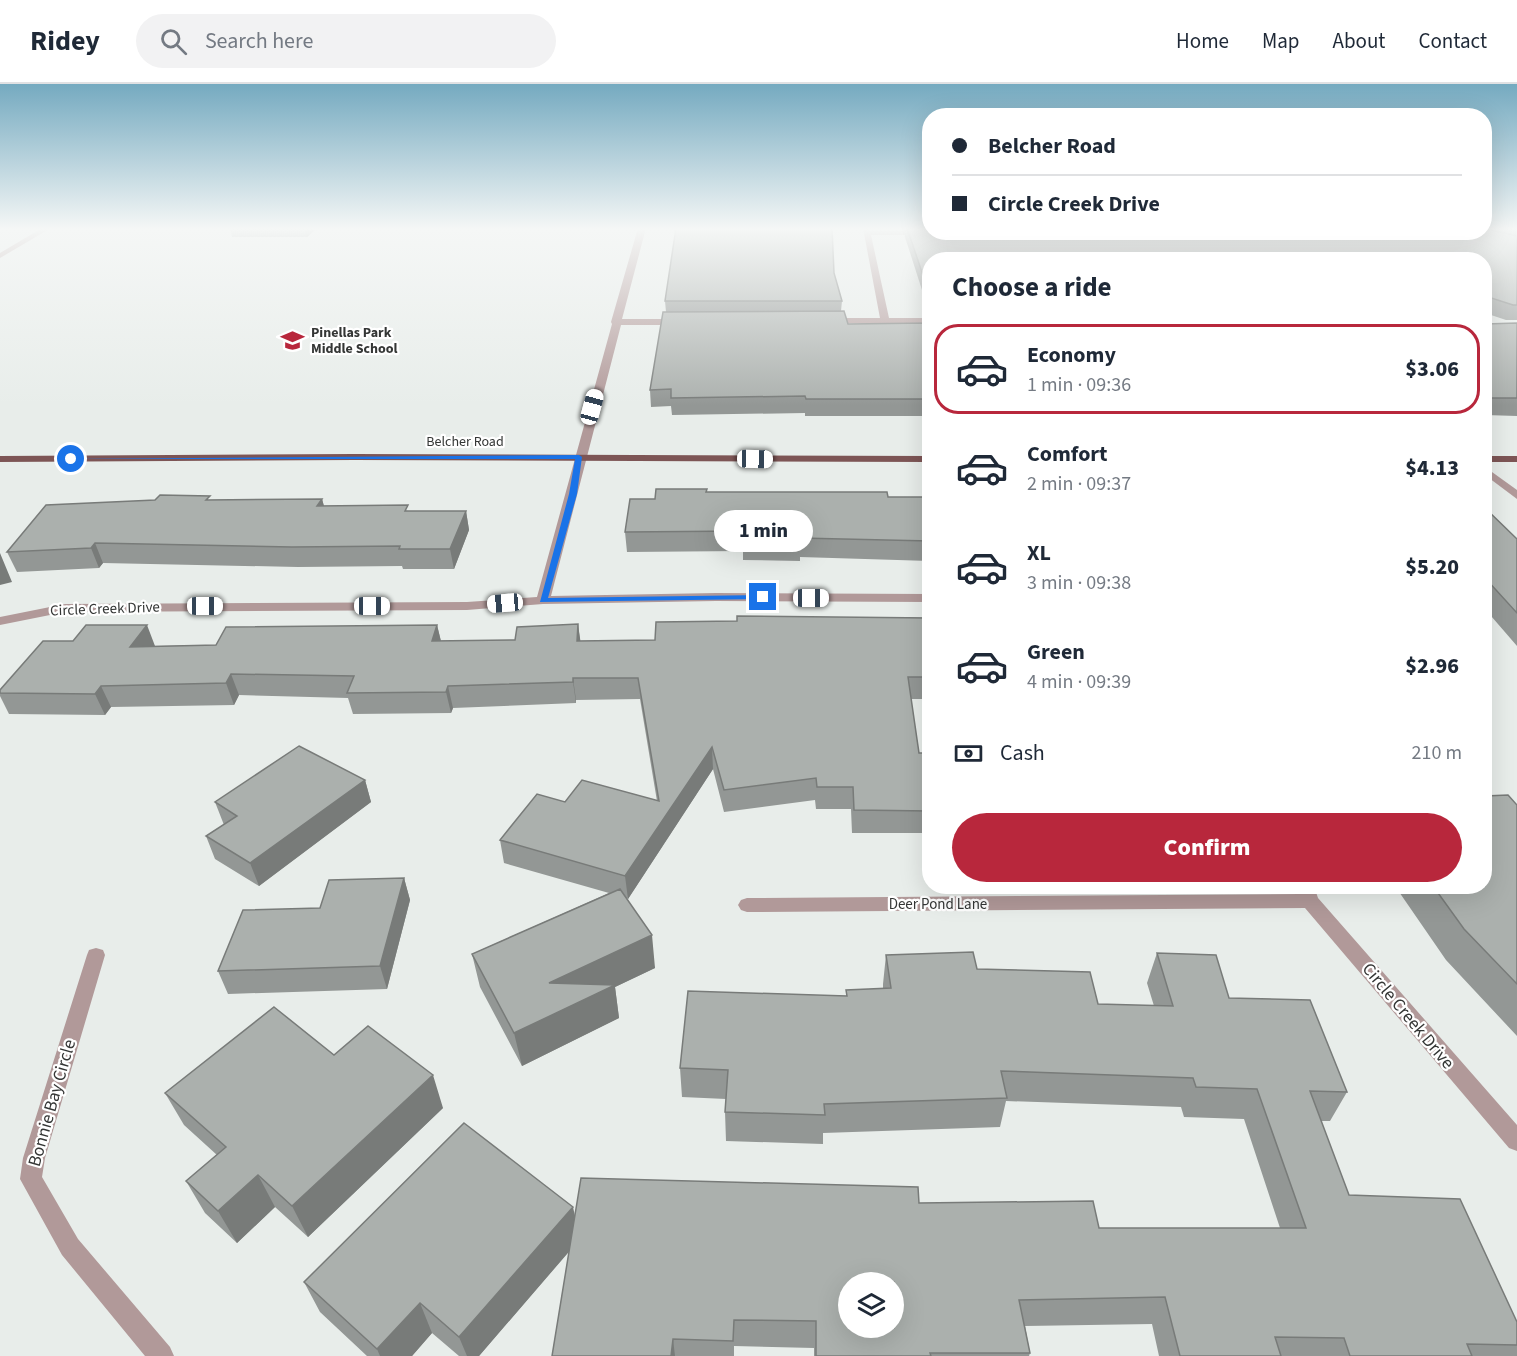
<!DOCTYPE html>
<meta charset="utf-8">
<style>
body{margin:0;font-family:"Source Sans 3",sans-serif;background:#f2f2f3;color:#1f2937;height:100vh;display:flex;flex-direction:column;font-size:22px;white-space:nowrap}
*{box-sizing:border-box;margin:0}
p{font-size:20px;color:#747a83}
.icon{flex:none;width:33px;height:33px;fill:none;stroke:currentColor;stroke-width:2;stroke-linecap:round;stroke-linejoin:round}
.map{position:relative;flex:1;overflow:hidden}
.side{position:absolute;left:922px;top:168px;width:570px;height:642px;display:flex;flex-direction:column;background:#fff;border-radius:24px;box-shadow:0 6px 24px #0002}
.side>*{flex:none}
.top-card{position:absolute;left:922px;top:24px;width:570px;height:132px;border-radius:24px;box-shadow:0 6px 24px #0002;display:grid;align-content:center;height:132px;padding:0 30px;background:#fff}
.tools{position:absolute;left:838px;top:1188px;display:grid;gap:12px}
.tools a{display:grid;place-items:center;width:66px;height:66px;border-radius:50%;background:#fff;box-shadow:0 6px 24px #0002;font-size:30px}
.end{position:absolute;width:27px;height:27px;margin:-14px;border:8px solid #1a73e8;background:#fff;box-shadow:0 0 0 3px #fff}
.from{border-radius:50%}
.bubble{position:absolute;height:42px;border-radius:21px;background:#fff;box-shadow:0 6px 24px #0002;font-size:20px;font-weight:800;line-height:42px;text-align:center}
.car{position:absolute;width:18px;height:36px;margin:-18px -9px;border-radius:8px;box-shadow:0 0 4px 2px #0007;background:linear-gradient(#fff 24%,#345 0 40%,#fff 0 76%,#345 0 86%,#fff 0)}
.top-card b{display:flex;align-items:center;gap:21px;height:57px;font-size:22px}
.top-card b+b{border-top:2px solid #e0e1e3}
.top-card i{width:15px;height:15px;background:#1f2937}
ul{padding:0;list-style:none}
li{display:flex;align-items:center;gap:18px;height:90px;margin:0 12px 9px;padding:0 18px;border:3px solid transparent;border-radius:24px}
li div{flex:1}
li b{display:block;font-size:22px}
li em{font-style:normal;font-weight:800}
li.active{border-color:#b8273c}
li>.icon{width:54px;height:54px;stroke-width:1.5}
h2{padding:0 30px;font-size:27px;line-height:72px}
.pay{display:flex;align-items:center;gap:15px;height:66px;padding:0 30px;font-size:22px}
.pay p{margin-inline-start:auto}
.primary-button{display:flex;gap:12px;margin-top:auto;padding:12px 30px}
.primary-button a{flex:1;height:69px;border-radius:36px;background:#b8273c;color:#fff;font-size:24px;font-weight:800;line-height:69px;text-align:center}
header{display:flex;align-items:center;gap:36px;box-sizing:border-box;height:84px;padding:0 30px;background:#fff;border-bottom:2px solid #e0e1e3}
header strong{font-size:28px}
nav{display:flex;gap:33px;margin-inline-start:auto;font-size:21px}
.search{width:420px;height:54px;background:#f2f2f3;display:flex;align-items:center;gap:15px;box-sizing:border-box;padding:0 21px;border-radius:33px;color:#747a83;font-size:22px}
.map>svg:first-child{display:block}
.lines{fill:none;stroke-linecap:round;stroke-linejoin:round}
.minor{fill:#b19999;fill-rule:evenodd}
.major{fill:#7d5555;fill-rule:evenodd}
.wall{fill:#939795}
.shaded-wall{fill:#787b79}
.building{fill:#abb0ad;stroke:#787b79;stroke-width:1.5;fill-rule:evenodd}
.route{fill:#1a73e8}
.labels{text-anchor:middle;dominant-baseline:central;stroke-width:4.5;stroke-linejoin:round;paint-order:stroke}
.far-poi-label{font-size:14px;font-weight:bold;fill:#343635;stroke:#fff;text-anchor:start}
.far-street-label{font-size:14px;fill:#343635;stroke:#fff}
.street-label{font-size:15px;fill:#343635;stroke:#fff}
.near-street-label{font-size:18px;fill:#343635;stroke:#fff}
</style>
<header>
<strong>Ridey</strong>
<div class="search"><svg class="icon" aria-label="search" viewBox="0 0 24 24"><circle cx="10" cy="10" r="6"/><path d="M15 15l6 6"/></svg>Search here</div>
<nav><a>Home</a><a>Map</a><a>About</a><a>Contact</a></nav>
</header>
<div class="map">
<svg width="1517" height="1272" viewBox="0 0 1517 1272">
<rect width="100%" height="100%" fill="#e8edea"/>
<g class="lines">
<path class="minor" d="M 42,144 L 51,144 L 0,174 L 0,169 Z
M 638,144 L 646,144 L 622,235 L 681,235 L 685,238 L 681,241 L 621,241 L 551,512 L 716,509 L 930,510 L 930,518 L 716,517 L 543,520 L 467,526 L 65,528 L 0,541 L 0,533 L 65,520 L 467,518 L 537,513 L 612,240 L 611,238 Z
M 863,144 L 869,144 L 870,147 L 927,147 L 924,151 L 871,151 L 889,234 L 930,234 L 930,240 L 825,239 L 824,237 L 828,234 L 880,234 Z
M 1485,383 L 1517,406 L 1517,415 L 1485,391 Z
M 1296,802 L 1314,802 L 1318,814 L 1517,1041 L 1517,1067 L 1509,1064 L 1305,824 L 747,828 L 741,826 L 738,821 L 741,816 L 747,814 L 1299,810 Z
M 96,864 L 103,866 L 105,871 L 45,1074 L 42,1093 L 78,1155 L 170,1263 L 174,1272 L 145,1272 L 62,1171 L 20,1095 L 23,1074 L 87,871 L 89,866 Z"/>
<path class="major" d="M 354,370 L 930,372 L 930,378 L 354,376 L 0,378 L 0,372 Z
M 1485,372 L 1517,372 L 1517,378 L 1485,378 Z"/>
</g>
<path class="wall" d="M 230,144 L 317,144 L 307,153 L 232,153 Z
M 901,144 L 1485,148 L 1485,144 L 1517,144 L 1517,236 L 1506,236 L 1485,229 L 1485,176 L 930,176 L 930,231 L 905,153 L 905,145 L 902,145 Z
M 834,189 L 842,217 L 841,227 L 848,240 L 930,239 L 930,328 L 927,328 L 927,332 L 805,332 L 805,329 L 672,331 L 671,322 L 651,323 L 650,306 L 666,228 L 665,217 Z
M 1517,239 L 1517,332 L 1485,331 L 1485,240 Z
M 707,408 L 888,413 L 930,413 L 930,477 L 800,473 L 800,477 L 743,476 L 743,467 L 627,468 L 625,448 L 655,415 Z
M 322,415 L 324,422 L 409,427 L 466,427 L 469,446 L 454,485 L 403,485 L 402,482 L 298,483 L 103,479 L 99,484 L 17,488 L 7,468 L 211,416 Z
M 1485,424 L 1517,455 L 1517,562 L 1485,525 Z
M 930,534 L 930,615 L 911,615 L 919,669 L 930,669 L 930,749 L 852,749 L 851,725 L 816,725 L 815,716 L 724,728 L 713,685 L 628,815 L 626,814 L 655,884 L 615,903 L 619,934 L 522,982 L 480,903 L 472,870 L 609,809 L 504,779 L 500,756 L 565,718 L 657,717 L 640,615 L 576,616 L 576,619 L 453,624 L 451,629 L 353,630 L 348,614 L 239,611 L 234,621 L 111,623 L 105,631 L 9,630 L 0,612 L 0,606 L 73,557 L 155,562 L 216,561 L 437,541 L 441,557 L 515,556 L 578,540 L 580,557 L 655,556 L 737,537 Z
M 365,696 L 371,718 L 259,802 L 215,775 L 206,752 L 224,741 L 215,718 Z
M 1517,721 L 1517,952 L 1446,876 L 1395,802 L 1485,802 Z
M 404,794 L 410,816 L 387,905 L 228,910 L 218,887 L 320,824 Z
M 1157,869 L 1229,914 L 1347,1008 L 1330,1037 L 1321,1037 L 1349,1111 L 1517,1238 L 1517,1272 L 1159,1272 L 1152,1240 L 1025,1242 L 1030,1269 L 1029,1272 L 814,1272 L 814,1264 L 734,1262 L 734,1272 L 552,1272 L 569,1167 L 479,1272 L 459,1272 L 432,1249 L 412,1272 L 367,1272 L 320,1228 L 304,1198 L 575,1131 L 919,1119 L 1099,1144 L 1280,1144 L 1244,1035 L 1184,1033 L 1181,1023 L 1006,1017 L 1000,1043 L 823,1049 L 823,1060 L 726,1057 L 725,1028 L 726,1015 L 682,1013 L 680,984 L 846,912 L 846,906 L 883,905 L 883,900 L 886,871 L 977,885 L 1098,920 L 1154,922 L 1147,899 Z
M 334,971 L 443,1024 L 308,1153 L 275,1123 L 237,1159 L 205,1129 L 186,1097 L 217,1071 L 184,1041 L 165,1009 Z"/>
<path class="shaded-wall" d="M 305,144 L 317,144 L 307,153 Z
M 322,415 L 327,434 L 317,422 Z
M 466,427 L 469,446 L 454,485 L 450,465 Z
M 95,459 L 103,479 L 99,484 L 91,464 Z
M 0,469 L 12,498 L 0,501 Z
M 578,540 L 581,561 L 577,557 Z
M 147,541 L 155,562 L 130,563 Z
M 437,541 L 442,562 L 432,557 Z
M 231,590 L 239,611 L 234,621 L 226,599 Z
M 573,594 L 576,616 L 576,619 L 573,598 Z
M 101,602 L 111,623 L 105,631 L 95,610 Z
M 448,602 L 453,624 L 451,629 L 446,608 Z
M 712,663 L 713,685 L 628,815 L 625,792 Z
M 365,696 L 371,718 L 259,802 L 250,779 Z
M 404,794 L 410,816 L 387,905 L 380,882 Z
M 652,851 L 655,884 L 615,903 L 619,934 L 522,982 L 514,949 L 549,899 Z
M 433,991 L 443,1024 L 308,1153 L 292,1122 Z
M 258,1091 L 275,1123 L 237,1159 L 218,1127 Z
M 573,1123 L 580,1155 L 479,1272 L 467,1272 L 459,1253 Z
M 420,1219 L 432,1249 L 412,1272 L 380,1272 L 377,1265 Z
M 673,1255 L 675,1272 L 671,1272 Z"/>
<path class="building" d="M 676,144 L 832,144 L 834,189 L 842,217 L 665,217 Z
M 907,144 L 930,144 L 930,148 L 1485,148 L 1485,145 L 1517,152 L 1517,221 L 1513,221 L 1485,212 L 1485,176 L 1375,176 L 1366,173 L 1356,176 L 930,176 L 930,212 Z
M 844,227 L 848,240 L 930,239 L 930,311 L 927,311 L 929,315 L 806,315 L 805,312 L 671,314 L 671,305 L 650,306 L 663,228 Z
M 1517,239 L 1517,314 L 1485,314 L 1485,240 Z
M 656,405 L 707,405 L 706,408 L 887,408 L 888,413 L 930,413 L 930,457 L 800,454 L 800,457 L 743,457 L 743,447 L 625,448 L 630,415 L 655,415 Z
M 160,411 L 210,412 L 206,416 L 322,415 L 317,422 L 408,421 L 405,427 L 466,427 L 450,465 L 399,465 L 400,462 L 292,463 L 95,459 L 91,464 L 7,468 L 46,421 L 155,416 Z
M 1485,424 L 1517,455 L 1517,529 L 1486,495 L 1485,495 Z
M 737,532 L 930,534 L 930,593 L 908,593 L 919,669 L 930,669 L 930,727 L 854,726 L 853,703 L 817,703 L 816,694 L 724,706 L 712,663 L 625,792 L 500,756 L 537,710 L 565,718 L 582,696 L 659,717 L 638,594 L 573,594 L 573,598 L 448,602 L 446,608 L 347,609 L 354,592 L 231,590 L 226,599 L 101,602 L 95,610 L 0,609 L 0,606 L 43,557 L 73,557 L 86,541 L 147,541 L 130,563 L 216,561 L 226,543 L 437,541 L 432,557 L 515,556 L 517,543 L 578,540 L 577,557 L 655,556 L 656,538 L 737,537 Z
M 299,662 L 365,696 L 250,779 L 206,752 L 237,732 L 215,718 Z
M 1508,711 L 1517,721 L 1517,900 L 1464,845 L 1433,802 L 1485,802 L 1485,712 Z
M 404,794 L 380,882 L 218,887 L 243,826 L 320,824 L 329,796 Z
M 620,805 L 652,851 L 549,899 L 615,901 L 514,949 L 472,870 Z
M 973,868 L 977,885 L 1090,888 L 1098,920 L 1173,922 L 1157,869 L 1216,871 L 1229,914 L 1310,916 L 1347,1008 L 1310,1007 L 1349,1111 L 1460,1115 L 1517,1238 L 1517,1261 L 1467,1260 L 1472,1272 L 1350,1272 L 1344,1254 L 1275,1253 L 1281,1272 L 1180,1272 L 1165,1213 L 1019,1216 L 1030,1269 L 930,1269 L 931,1272 L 816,1272 L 816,1237 L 734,1236 L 733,1257 L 673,1255 L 671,1272 L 552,1272 L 581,1094 L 918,1103 L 919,1119 L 1093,1117 L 1099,1144 L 1306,1144 L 1257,1005 L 1196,1003 L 1193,994 L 1001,987 L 1007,1014 L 824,1020 L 825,1031 L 725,1028 L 728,986 L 680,984 L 688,907 L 847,912 L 846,906 L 891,904 L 886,871 ZM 849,1198 L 894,1198 L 894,1244 L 849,1244 Z
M 274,923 L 334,971 L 368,942 L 433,991 L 292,1122 L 258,1091 L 218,1127 L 186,1097 L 226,1063 L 165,1009 Z
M 464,1039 L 573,1123 L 459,1253 L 420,1219 L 377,1265 L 304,1198 Z"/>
<linearGradient id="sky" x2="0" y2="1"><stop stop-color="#75aac0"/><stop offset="0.45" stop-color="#f5f7f6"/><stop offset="1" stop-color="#f5f7f6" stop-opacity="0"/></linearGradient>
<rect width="1517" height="322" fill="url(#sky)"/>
<path class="route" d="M 579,371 L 582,373 L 577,410 L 548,514 L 763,511 L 766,515 L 540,518 L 569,410 L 575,375 L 67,375 Z"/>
<defs>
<symbol id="school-bare" viewBox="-9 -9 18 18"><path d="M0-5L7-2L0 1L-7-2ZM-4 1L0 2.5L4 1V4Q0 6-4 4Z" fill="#b8273c" stroke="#fff" stroke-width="2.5" paint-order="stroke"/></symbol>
</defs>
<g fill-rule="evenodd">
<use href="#school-bare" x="276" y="240" width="33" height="33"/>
</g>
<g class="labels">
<g class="far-poi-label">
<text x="311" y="249">Pinellas Park<tspan x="311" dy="16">Middle School</tspan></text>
</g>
<g class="far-street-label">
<text x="465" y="358">Belcher Road</text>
</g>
<g class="street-label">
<text transform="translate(105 525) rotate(-2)">Circle Creek Drive</text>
<text x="938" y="820">Deer Pond Lane</text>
</g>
<g class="near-street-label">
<text transform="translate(1408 932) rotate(50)">Circle Creek Drive</text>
<text transform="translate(52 1019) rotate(-74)">Bonnie Bay Circle</text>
</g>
</g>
</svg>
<div class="tools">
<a><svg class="icon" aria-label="layers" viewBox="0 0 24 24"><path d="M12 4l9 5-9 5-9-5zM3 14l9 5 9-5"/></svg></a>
</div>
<i class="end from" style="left:71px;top:375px"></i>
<i class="end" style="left:763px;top:513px"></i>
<div class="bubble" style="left:714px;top:426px;width:99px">1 min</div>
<i class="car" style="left:592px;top:323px;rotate:15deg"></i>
<i class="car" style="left:755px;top:375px;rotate:91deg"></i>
<i class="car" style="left:811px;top:514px;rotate:90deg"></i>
<i class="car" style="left:505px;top:519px;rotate:265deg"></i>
<i class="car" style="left:205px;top:522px;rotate:90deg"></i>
<i class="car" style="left:372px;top:522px;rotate:90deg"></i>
<div class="top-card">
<b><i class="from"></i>Belcher Road</b>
<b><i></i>Circle Creek Drive</b>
</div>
<section class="side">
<h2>Choose a ride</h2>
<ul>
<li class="active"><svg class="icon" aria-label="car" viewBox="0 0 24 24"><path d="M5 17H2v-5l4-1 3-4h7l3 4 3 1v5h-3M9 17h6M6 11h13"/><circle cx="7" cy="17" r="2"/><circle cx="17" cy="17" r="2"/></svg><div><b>Economy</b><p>1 min · 09:36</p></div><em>$3.06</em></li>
<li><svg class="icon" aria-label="car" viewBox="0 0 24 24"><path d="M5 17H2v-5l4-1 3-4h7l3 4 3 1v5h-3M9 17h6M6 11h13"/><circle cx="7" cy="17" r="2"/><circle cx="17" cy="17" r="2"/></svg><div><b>Comfort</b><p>2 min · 09:37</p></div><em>$4.13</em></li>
<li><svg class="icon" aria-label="car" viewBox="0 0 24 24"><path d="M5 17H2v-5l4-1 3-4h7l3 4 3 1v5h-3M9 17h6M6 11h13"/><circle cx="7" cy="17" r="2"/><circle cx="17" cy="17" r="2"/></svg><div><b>XL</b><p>3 min · 09:38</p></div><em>$5.20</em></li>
<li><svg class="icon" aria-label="car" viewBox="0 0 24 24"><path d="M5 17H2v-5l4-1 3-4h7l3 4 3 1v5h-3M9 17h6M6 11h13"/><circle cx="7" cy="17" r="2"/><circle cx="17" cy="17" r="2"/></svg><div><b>Green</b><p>4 min · 09:39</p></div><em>$2.96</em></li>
</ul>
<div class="pay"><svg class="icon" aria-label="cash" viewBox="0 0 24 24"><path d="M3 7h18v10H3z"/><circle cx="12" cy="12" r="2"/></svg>Cash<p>210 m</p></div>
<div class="primary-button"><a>Confirm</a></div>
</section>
</div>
